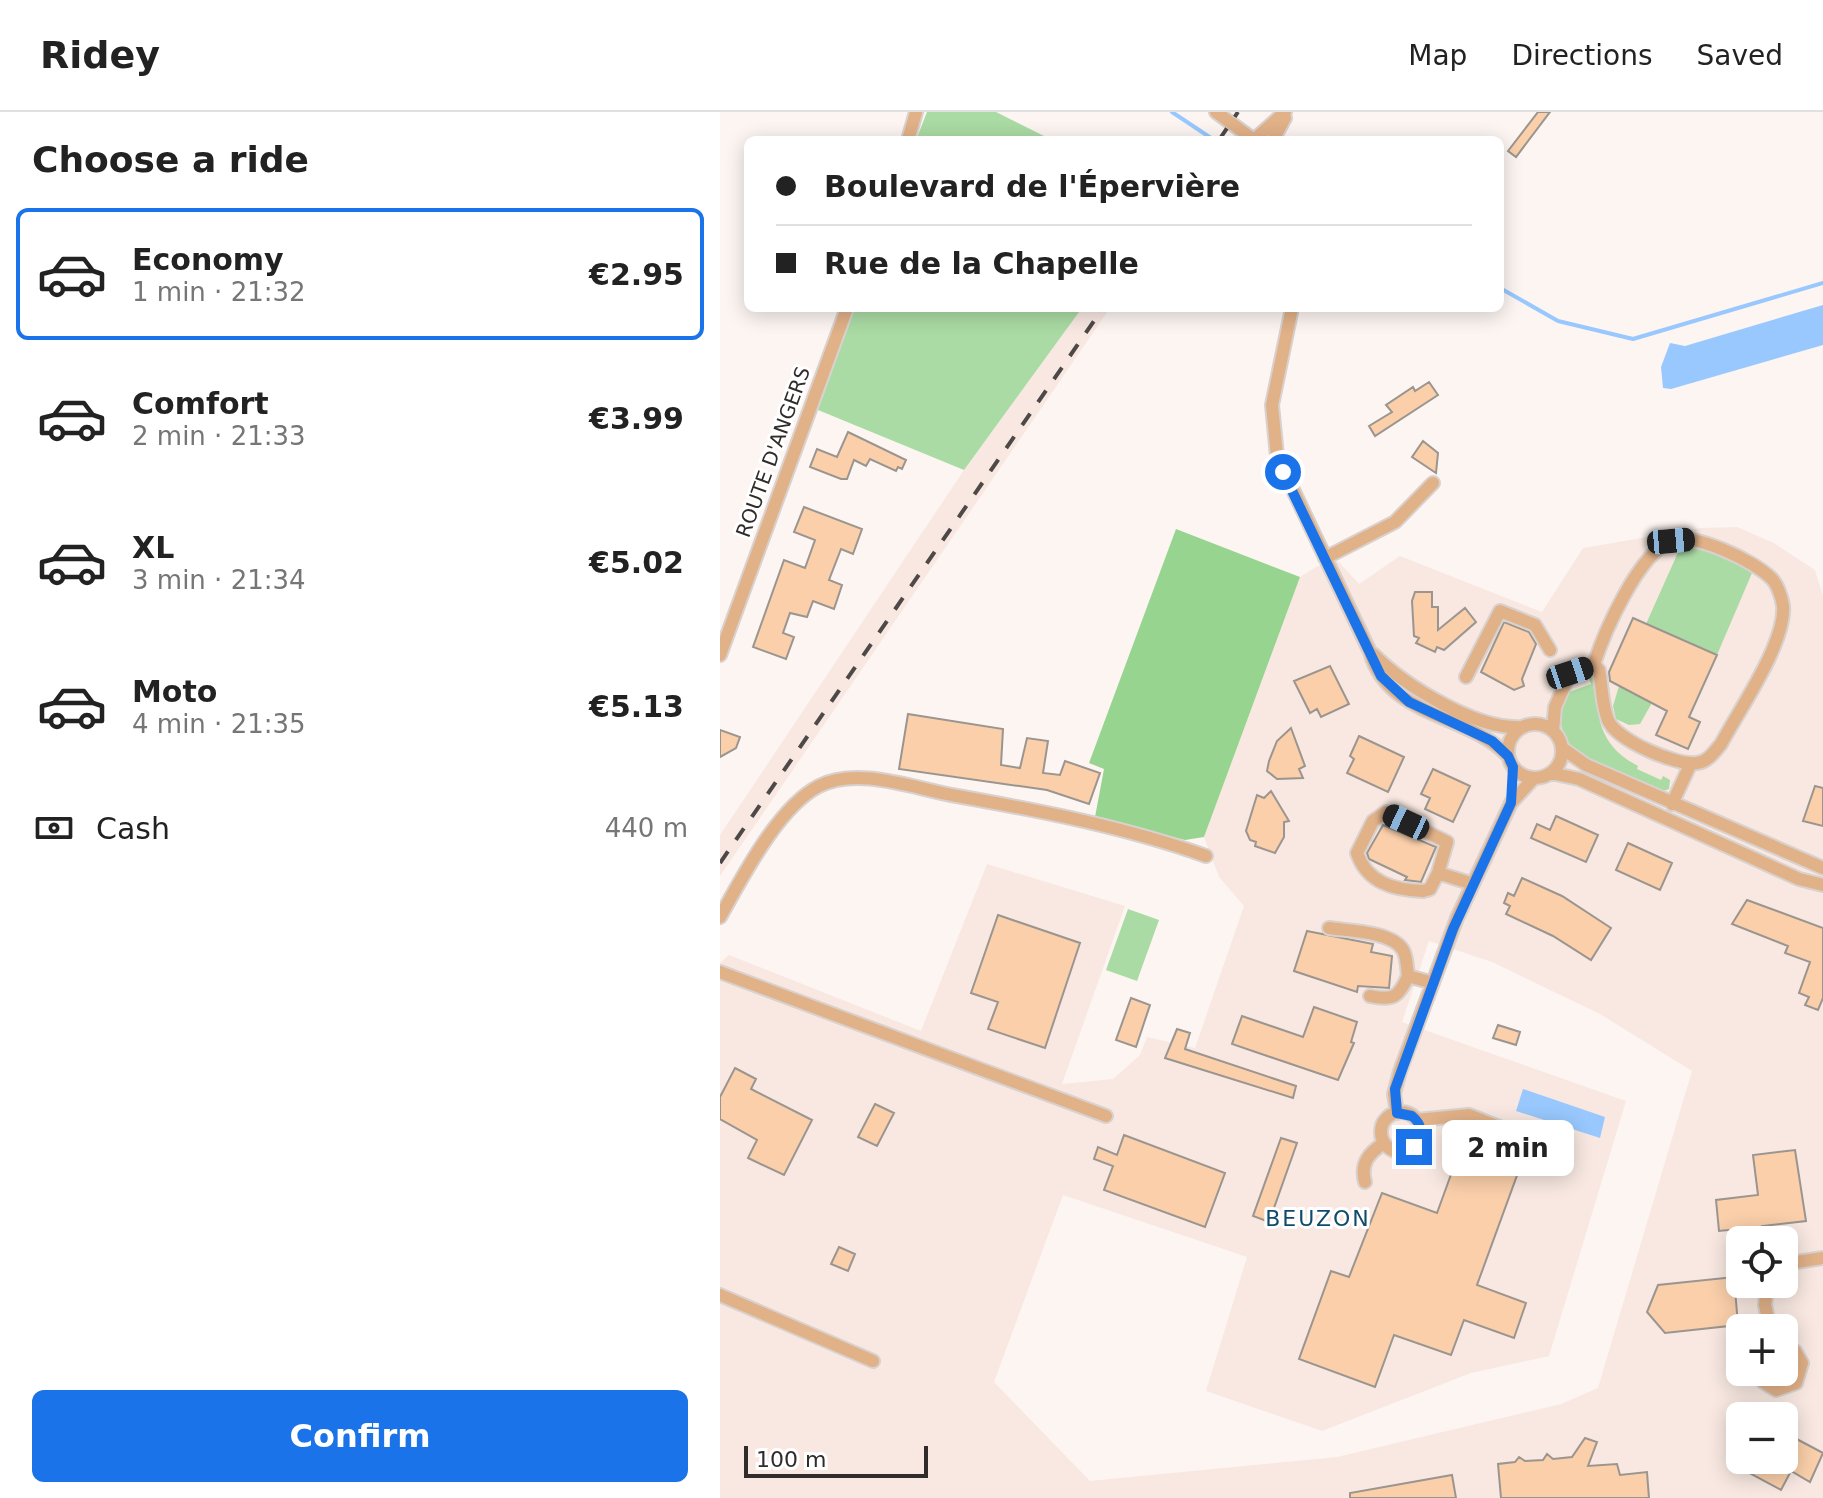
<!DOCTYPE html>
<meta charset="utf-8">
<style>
body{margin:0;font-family:"DejaVu Sans",sans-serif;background:#f6f6f6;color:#222;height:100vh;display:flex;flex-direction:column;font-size:30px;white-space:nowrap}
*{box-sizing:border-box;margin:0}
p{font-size:26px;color:#767676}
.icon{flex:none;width:44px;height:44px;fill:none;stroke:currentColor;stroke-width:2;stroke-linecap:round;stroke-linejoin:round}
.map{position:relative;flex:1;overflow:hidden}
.panel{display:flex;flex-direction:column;background:#fff;width:720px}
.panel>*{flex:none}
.top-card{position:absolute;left:24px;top:24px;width:760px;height:176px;border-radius:12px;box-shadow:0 4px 20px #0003;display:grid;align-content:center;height:176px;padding:0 32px;background:#fff}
.tools{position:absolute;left:1006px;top:1114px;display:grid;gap:16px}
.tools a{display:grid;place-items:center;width:72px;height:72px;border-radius:12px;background:#fff;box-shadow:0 4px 20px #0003;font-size:40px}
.scale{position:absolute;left:24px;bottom:20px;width:184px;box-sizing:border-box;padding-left:8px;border:4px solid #2f2c2b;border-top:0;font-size:22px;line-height:28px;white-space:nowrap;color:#2f2c2b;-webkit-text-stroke:6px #fff;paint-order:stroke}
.end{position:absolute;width:36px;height:36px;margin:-18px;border:10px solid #1a73e8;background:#fff;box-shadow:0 0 0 4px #fff}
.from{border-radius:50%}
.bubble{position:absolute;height:56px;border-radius:12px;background:#fff;box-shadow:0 4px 20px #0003;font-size:26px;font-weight:700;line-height:56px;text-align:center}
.car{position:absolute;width:24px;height:48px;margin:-24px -12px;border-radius:10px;box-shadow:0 0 6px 2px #0007;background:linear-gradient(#222 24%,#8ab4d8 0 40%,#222 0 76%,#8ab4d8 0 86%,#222 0)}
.top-card b{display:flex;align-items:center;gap:28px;height:76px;font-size:30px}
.top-card b+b{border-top:2px solid #e0e0e0}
.top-card i{width:20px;height:20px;background:#222}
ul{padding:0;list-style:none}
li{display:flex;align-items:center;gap:24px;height:132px;margin:0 16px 12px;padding:0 16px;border:4px solid transparent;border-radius:12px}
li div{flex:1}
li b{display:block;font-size:30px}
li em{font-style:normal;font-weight:700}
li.current{border-color:#1a73e8}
li>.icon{width:72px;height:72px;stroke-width:1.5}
h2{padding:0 32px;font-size:36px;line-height:96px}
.pay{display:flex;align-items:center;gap:20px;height:88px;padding:0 32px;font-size:30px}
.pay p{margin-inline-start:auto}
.button{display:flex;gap:16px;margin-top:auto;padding:16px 32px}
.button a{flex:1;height:92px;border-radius:12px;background:#1a73e8;color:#fff;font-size:32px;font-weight:700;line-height:92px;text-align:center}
header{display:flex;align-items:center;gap:48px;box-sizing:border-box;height:112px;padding:0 40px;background:#fff;border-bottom:2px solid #e0e0e0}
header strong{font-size:38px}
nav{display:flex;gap:44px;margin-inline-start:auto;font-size:28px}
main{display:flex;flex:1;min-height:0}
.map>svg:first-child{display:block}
.built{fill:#f8e8e1;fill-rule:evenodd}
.green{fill:#aadba4}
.forest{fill:#96d48f}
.water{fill:#98c8fe}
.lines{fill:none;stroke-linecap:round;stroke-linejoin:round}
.stream{stroke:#98c8fe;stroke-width:4}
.building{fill:#facfaa;stroke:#9b9590;stroke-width:2}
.minor-casing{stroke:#d8d1ce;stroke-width:16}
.minor{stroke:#e1b188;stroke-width:12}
.rail{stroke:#4d4948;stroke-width:4;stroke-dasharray:14 14;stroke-linecap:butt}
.route{stroke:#1a73e8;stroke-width:10}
.labels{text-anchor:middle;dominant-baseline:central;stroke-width:6;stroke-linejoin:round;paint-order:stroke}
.street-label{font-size:20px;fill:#2f2c2b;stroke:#fff}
.neighbourhood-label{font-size:22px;letter-spacing:2px;fill:#114b6c;stroke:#fff}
</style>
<header>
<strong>Ridey</strong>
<nav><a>Map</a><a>Directions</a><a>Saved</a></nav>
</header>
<main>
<section class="panel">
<h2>Choose a ride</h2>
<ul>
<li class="current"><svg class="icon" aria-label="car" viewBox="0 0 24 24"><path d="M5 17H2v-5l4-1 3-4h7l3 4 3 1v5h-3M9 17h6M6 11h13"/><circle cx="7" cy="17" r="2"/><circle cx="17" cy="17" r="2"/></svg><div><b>Economy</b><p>1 min · 21:32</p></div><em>€2.95</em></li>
<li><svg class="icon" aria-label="car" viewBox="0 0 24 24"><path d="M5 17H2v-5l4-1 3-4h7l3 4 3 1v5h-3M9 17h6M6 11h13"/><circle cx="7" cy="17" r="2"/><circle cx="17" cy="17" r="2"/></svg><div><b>Comfort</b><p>2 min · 21:33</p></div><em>€3.99</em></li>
<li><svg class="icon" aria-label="car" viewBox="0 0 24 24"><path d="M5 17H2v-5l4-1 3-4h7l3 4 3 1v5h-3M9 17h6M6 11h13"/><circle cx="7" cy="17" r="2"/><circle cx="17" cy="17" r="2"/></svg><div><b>XL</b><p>3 min · 21:34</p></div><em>€5.02</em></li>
<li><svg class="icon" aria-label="car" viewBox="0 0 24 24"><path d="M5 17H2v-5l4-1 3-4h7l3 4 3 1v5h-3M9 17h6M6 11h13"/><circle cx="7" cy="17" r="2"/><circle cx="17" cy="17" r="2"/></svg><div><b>Moto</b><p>4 min · 21:35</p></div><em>€5.13</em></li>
</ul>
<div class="pay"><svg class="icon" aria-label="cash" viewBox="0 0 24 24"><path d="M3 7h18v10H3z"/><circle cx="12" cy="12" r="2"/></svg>Cash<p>440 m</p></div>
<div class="button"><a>Confirm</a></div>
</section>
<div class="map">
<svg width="1103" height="1386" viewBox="0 0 1103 1386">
<rect width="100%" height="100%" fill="#fdf5f2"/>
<path class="built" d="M 362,196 L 390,196 L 0,764 L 0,723 L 244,358 Z
M 1017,415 L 1054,431 L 1095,458 L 1103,484 L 1103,1386 L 0,1386 L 0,851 L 9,843 L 201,919 L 267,752 L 405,794 L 342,972 L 393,967 L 420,943 L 427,925 L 475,936 L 524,794 L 499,765 L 484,725 L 580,465 L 598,454 L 618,449 L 639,472 L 680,444 L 822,500 L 863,436 L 981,416 ZM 709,829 L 772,850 L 880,902 L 972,959 L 878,1276 L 841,1292 L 617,1345 L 370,1369 L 274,1270 L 343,1083 L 527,1145 L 486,1279 L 602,1319 L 751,1261 L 829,1244 L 906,989 L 682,910 ZM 1020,1128 L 1064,1128 L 1064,1172 L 1020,1172 ZM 1020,1216 L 1064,1216 L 1064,1260 L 1020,1260 ZM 1020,1304 L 1064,1304 L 1064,1348 L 1020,1348 Z"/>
<path class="green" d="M 207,0 L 276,0 L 332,28 L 196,28 Z
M 135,196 L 362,196 L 244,358 L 98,298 Z
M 975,432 L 1029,456 L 1032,461 L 997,543 L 926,512 L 960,436 Z
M 868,563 L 875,568 C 877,607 880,634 918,654 L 917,657 L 941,668 L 943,664 L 950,668 L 949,677 L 939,680 C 895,661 818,643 847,581 L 871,572 Z
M 899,574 L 933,589 L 920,612 L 909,613 L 896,607 L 893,594 Z
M 408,797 L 439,808 L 417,869 L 386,858 Z"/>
<path class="forest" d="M 456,417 L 580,465 L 484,725 L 465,728 L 375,705 L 384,657 L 369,651 Z"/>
<path class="water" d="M 1103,193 L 1103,233 L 951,277 L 943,276 L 941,255 L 950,231 L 965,234 Z
M 803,977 L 885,1005 L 880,1026 L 796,999 Z"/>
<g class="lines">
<path class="stream" d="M 452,0 L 494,28
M 780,176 L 838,209 L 913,227 L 1103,171"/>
</g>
<path class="building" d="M 818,0 L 830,0 L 796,45 L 788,39 Z
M 709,270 L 718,283 L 655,324 L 649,314 L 672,300 L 666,293 L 693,275 L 695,279 Z
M 128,320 L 186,348 L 182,357 L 178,355 L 176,359 L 150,347 L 146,354 L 134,348 L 127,367 L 121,367 L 90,355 L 97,337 L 117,345 Z
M 703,329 L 718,341 L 716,361 L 692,345 Z
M 84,395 L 142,417 L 133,442 L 121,437 L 109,468 L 122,473 L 114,497 L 93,489 L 87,505 L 70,501 L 63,521 L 74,525 L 66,547 L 33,535 L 64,448 L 85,456 L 95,428 L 74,420 Z
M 695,480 L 712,480 L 712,495 L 718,495 L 718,518 L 745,496 L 756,510 L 724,538 L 717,535 L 715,540 L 696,531 L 699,526 L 694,524 L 692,489 Z
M 913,506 L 997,543 L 969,605 L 980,610 L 968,637 L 936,623 L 947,599 L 890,569 L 889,560 Z
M 784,510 L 809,520 L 816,532 L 802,567 L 804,574 L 794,578 L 761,560 Z
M 610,554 L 629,592 L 601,605 L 597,597 L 590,601 L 574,569 Z
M 188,602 L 283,617 L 281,653 L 300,656 L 307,626 L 328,629 L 323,661 L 340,663 L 345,649 L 380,661 L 369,692 L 327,678 L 179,657 Z
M 571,616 L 585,654 L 579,657 L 583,666 L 557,667 L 547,659 L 549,649 L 557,629 Z
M 0,618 L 20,625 L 16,636 L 0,645 Z
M 639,624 L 684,645 L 668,680 L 627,661 L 634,647 L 630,644 Z
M 713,657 L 750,674 L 733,710 L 705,697 L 710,686 L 701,682 Z
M 1095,674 L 1103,676 L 1103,714 L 1083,709 Z
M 551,679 L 569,709 L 564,710 L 564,725 L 555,741 L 535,734 L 536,730 L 530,728 L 526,719 L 537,683 L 544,686 Z
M 836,704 L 878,723 L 866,750 L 811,726 L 817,712 L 830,718 Z
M 663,713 L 716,735 L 701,770 L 685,768 L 687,765 L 649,747 L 647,741 Z
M 908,731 L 952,751 L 940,778 L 896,758 Z
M 802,766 L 842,784 L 891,816 L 871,848 L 833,824 L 786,802 L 790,794 L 784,791 L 788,781 L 794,784 Z
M 1027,788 L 1103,816 L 1103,886 L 1098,898 L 1085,893 L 1089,885 L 1079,881 L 1090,850 L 1065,841 L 1068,834 L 1012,812 Z
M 278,803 L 360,831 L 325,936 L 268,917 L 278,890 L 251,881 Z
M 587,819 L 653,832 L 651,840 L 672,844 L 669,876 L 638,874 L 637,880 L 574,859 Z
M 411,886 L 430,893 L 416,935 L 396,928 Z
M 594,895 L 637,910 L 631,930 L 634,931 L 618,968 L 512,932 L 522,904 L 583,925 Z
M 778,913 L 800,920 L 796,933 L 773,926 Z
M 457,917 L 470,921 L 465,937 L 576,974 L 573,986 L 445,946 Z
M 15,956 L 36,967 L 31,977 L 92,1008 L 64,1063 L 28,1046 L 37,1028 L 0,1007 L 0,985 Z
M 155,992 L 174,1001 L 157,1034 L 138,1025 Z
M 749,1013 L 807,1036 L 757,1173 L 806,1191 L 794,1226 L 744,1208 L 731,1243 L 674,1223 L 655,1275 L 579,1247 L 611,1159 L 629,1165 L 662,1081 L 717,1101 Z
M 404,1023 L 505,1061 L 485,1115 L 384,1078 L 393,1054 L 374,1047 L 378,1035 L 397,1043 Z
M 561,1026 L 577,1031 L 549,1110 L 533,1104 Z
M 1075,1038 L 1086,1109 L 1042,1114 L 1043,1119 L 1030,1120 L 1029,1116 L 999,1119 L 996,1088 L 1038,1083 L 1033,1043 Z
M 119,1135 L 135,1142 L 128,1159 L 111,1152 Z
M 1014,1165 L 1018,1213 L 945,1221 L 927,1200 L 938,1173 Z
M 1071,1324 L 1103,1341 L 1090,1370 L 1071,1359 L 1061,1378 L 1020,1356 L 1026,1348 L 1064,1348 L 1064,1338 Z
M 865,1326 L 877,1330 L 868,1354 L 897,1352 L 900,1363 L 927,1360 L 929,1386 L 781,1386 L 778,1352 L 795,1350 L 799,1345 L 805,1349 L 823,1348 L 827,1342 L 833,1347 L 852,1345 Z
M 732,1363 L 736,1386 L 630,1386 L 630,1381 Z"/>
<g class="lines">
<defs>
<path id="minor" d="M 496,0 L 534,28
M 188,28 L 196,0
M 534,28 L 565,0
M 553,28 L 565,6
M 572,196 L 552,293 L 557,344 L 650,540 C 668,606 748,601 788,644
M 605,446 L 675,410 L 713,371
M 653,542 C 684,573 757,619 803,615
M 0,543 L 127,196
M 746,565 L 780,499 L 815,513 L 830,538
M788 639a27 27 0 1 1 54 0a27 27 0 1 1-54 0Z
M 833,619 L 835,595 L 850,561 L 874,552 L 879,558 C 882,574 882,594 888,608 C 896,628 956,654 977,651 C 988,650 994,640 1001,632 C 1019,598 1066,531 1063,494 C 1062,486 1057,471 1051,466 C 1034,449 974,420 951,429 C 918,442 884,521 874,552
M 842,636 L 866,653 L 1103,756
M 831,661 L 859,667 L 1079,767 L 1103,773
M 952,692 L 971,651
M 718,761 L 710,777 L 703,779 C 674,778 647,771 637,741 L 653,709 L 666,700 L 727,730 L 718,761 L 753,772
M 0,805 C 22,766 58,695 99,674 C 139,654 195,677 237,684 C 321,699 405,715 486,744
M 609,816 C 628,819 672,819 683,838 C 687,845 687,856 688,864 L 713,871
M 0,860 L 386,1004
M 650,884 C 673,889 679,885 688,864
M661 1020a20 20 0 1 1 40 0a20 20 0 1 1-40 0Z
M 677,1001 L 674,982 L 680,959 L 737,806 L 791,691 L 814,666
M 697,1008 L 749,1003 L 827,1034
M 645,1070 C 640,1051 649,1041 664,1031
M 1064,1152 L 1103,1146
M 1047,1172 L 1045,1193 L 1050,1216
M 0,1183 L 153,1249
M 1039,1260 L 1043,1270 L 1056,1278 L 1076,1271 L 1082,1251 L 1075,1239 L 1064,1234"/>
</defs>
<use href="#minor" class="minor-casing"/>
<use href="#minor" class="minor"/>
<path class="rail" d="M 499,28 L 518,0
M 0,751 L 383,196"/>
</g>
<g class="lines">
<path class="route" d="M 563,360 L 661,564 L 689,590 L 772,629 L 788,644 L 793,655 L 791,691 L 733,817 L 675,977 L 677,1001 L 692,1004 C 703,1013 704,1025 694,1035"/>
</g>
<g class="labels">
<g class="street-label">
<text transform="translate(53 340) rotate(-70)">ROUTE D'ANGERS</text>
</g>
<g class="neighbourhood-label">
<text x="598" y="1106">BEUZON</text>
</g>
</g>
</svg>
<div class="tools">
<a><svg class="icon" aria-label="locate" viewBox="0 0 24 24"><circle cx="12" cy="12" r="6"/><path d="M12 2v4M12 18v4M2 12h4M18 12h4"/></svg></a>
<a>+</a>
<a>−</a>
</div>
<div class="scale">100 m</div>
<i class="end from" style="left:563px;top:360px"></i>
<i class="end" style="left:694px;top:1035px"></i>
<div class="bubble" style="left:722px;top:1008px;width:132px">2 min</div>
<i class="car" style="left:951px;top:429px;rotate:85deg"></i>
<i class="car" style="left:850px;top:561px;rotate:72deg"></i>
<i class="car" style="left:686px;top:710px;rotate:295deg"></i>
<div class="top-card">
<b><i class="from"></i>Boulevard de l'Épervière</b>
<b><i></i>Rue de la Chapelle</b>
</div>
</div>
</main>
